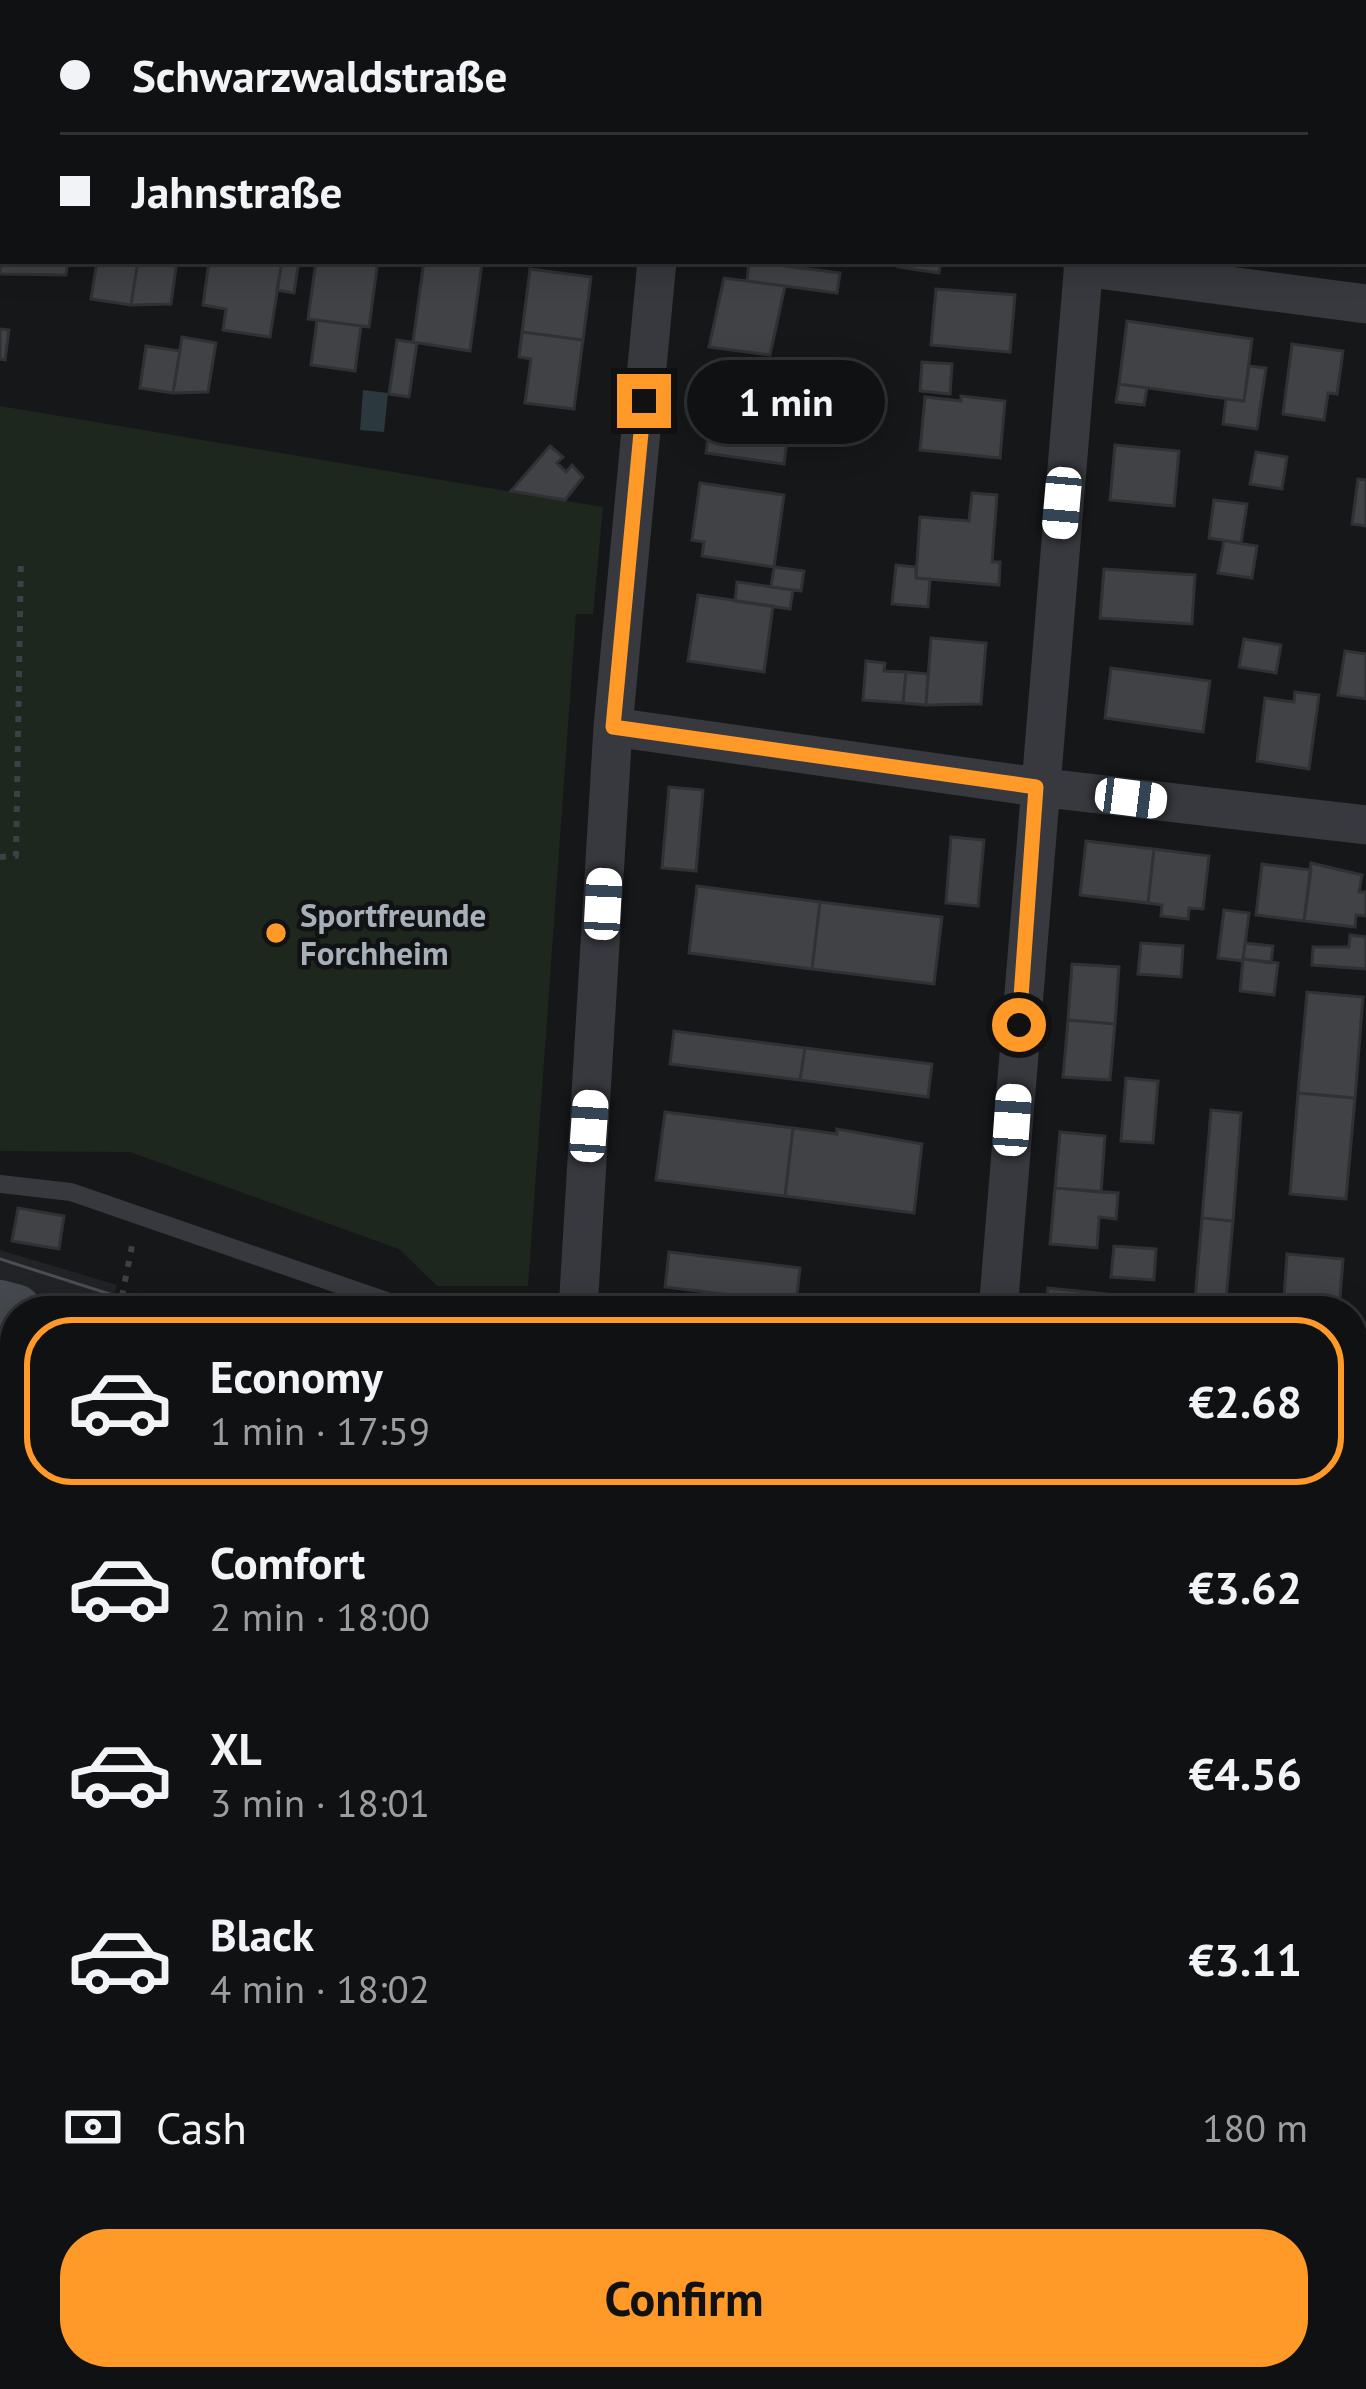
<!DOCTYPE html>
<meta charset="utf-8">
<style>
body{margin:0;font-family:"PT Sans",sans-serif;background:#1e1f21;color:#f1f3f6;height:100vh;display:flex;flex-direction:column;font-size:45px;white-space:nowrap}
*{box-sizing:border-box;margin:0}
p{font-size:39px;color:#9c9da0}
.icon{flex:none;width:66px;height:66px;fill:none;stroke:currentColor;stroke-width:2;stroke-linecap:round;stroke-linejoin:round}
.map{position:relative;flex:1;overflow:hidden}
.drawer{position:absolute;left:0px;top:1296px;width:1368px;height:1095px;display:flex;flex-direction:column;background:#101113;border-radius:48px 48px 0 0;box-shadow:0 6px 30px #0003,0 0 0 3px #303133}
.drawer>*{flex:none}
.guide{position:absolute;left:0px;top:0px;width:1368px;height:264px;box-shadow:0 6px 30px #0003,0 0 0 3px #303133;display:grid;align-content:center;height:264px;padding:0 60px;background:#101113}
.end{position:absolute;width:54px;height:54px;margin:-27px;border:15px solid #ff9a28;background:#111;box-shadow:0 0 0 6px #111}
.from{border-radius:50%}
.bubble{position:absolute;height:84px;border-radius:42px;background:#101113;box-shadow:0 6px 30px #0003,0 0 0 3px #303133;font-size:39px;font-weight:600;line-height:84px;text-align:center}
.car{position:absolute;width:36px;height:72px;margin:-36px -18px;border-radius:15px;box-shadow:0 0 9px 3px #0007;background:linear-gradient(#fff 24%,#345 0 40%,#fff 0 76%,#345 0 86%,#fff 0)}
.guide b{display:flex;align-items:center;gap:42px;height:114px;font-size:45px}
.guide b+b{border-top:3px solid #303133}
.guide i{width:30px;height:30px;background:#f1f3f6}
ul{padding:21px 0 0;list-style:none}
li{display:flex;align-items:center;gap:36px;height:168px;margin:0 24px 18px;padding:0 36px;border:6px solid transparent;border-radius:48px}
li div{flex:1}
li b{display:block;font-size:45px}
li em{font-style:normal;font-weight:600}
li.selected{border-color:#ff9a28}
li>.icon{width:108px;height:108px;stroke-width:1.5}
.pay{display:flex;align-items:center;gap:30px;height:132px;padding:0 60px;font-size:45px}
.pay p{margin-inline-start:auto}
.cta{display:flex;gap:24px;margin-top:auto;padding:24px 60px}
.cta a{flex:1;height:138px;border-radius:48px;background:#ff9a28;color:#111;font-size:48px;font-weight:600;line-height:138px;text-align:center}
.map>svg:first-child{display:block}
.built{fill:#222326}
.green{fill:#1e271e}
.water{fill:#2b383e}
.building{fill:#404246;stroke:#303135;stroke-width:3}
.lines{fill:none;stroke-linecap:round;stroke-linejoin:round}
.path{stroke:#3d4045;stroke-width:6;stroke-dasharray:6 9;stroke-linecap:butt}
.lane{stroke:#37393e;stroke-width:18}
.street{stroke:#37393e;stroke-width:39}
.secondary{stroke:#45484e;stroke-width:54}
.tram{stroke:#4a4d53;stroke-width:3}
.route{stroke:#ff9a28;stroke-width:15}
.poi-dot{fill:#ff9a28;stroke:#111214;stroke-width:4.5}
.labels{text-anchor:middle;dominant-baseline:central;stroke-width:9;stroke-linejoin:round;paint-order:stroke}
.poi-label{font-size:33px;font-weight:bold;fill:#a7afb9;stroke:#111214;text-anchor:start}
</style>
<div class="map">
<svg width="1366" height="2389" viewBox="0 0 1366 2389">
<rect width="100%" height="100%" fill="#161719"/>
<path class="built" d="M 0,1250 L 117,1285 L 109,1311 L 83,1311 L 0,1286 Z
M 139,1292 L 196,1311 L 134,1311 Z
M 0,1737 L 15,1739 L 15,2016 L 0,2012 Z
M 421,2376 L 960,2376 L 963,2389 L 425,2389 Z"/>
<path class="green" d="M 0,406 L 603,507 L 593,614 L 576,614 L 528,1286 L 437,1286 L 399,1249 L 130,1152 L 0,1151 Z"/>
<path class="water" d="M 363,390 L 388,393 L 384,432 L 360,430 Z"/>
<path class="building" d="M 93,0 L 155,0 L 92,3 Z
M 289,0 L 361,0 L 288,3 Z
M 530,0 L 644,0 L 530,3 Z
M 1142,0 L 1213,0 L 1213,3 Z
M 1,211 L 3,261 L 68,261 L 66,275 L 0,274 Z
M 97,261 L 138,261 L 131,305 L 91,299 Z
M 138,261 L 177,261 L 171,304 L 131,305 Z
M 209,261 L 282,261 L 270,337 L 223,330 L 226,309 L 203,305 Z
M 282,261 L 299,261 L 294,293 L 277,290 Z
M 316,261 L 378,261 L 369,327 L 308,319 Z
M 424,261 L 482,263 L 470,351 L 413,342 Z
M 749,261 L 840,273 L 837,293 L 747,281 Z
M 749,261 L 801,261 L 800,268 Z
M 899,261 L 941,261 L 939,273 L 898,267 Z
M 530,269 L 591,277 L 583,340 L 522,332 Z
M 724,278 L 785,286 L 770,355 L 709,347 Z
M 936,289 L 1015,295 L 1010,352 L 931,345 Z
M 317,320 L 361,326 L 355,371 L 311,365 Z
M 1127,321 L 1252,339 L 1244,401 L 1119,384 Z
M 0,329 L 9,330 L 5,360 L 0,359 Z
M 522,332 L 583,340 L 574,409 L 525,403 L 531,359 L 519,357 Z
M 182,337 L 216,343 L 208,392 L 173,393 Z
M 397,340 L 417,343 L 409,397 L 389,394 Z
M 1292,344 L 1343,351 L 1337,394 L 1328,393 L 1324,420 L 1283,414 Z
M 146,346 L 180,351 L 173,393 L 140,388 Z
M 922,362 L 952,364 L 950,394 L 920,391 Z
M 1249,366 L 1266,368 L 1257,429 L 1223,424 L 1226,399 L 1244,401 Z
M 703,379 L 756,387 L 752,421 L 789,426 L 784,464 L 706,453 L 710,419 L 698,417 Z
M 1119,384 L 1147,388 L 1144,405 L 1116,402 Z
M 961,396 L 1005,401 L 1000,458 L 920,450 L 925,397 L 961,401 Z
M 1115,445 L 1179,451 L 1174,506 L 1110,500 Z
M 550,446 L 563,457 L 557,463 L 566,472 L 572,465 L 583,477 L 565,500 L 511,491 Z
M 1256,452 L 1287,457 L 1282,489 L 1250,484 Z
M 1358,479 L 1366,480 L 1366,526 L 1352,524 Z
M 700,483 L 784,495 L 774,567 L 702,556 L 704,542 L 692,540 Z
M 972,493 L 997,495 L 992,562 L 1000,562 L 999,585 L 916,578 L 920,517 L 969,521 Z
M 1214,500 L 1247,504 L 1241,543 L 1209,538 Z
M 1224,541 L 1257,546 L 1252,578 L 1218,573 Z
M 896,565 L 916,567 L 916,578 L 930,579 L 928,607 L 892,604 Z
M 774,567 L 804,571 L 801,591 L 771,587 Z
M 1104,569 L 1195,575 L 1192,624 L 1100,618 Z
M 737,582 L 793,590 L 790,609 L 735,601 Z
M 698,595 L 773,606 L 764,672 L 688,661 Z
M 931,638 L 986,643 L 981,704 L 926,705 Z
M 1244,639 L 1281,645 L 1276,673 L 1239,667 Z
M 1345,651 L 1366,654 L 1366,699 L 1338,695 Z
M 866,661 L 885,663 L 884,671 L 906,672 L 903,703 L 863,700 Z
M 1111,668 L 1210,681 L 1203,732 L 1105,718 Z
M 906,672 L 928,674 L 926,705 L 903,703 Z
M 1295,692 L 1319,695 L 1309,769 L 1257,761 L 1265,698 L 1294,702 Z
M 669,787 L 703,790 L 696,871 L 662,868 Z
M 951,837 L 984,840 L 978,906 L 946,903 Z
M 1086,841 L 1154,849 L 1148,903 L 1080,895 Z
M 1154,849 L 1209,856 L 1203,909 L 1189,908 L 1188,919 L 1161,916 L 1162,905 L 1148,903 Z
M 1311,863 L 1362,875 L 1359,892 L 1366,892 L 1366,916 L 1356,915 L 1355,927 L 1304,921 Z
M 1262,864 L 1311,870 L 1304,921 L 1256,915 Z
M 697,886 L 820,902 L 812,969 L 689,953 Z
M 820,902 L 942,917 L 934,984 L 812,969 Z
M 1224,910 L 1249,913 L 1243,961 L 1218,958 Z
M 1350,935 L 1366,937 L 1366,969 L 1312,965 L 1313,947 L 1349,947 Z
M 1141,943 L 1183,946 L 1181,977 L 1138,974 Z
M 1245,943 L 1273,946 L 1271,963 L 1243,959 Z
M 1243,959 L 1278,963 L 1274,995 L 1240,991 Z
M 1072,964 L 1119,967 L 1115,1024 L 1068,1020 Z
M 1307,992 L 1363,997 L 1355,1098 L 1298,1093 Z
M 1068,1020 L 1115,1024 L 1110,1080 L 1063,1077 Z
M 674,1031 L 805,1048 L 800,1080 L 670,1064 Z
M 805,1048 L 932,1064 L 928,1097 L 800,1080 Z
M 1126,1078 L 1158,1081 L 1153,1143 L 1121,1141 Z
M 1298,1093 L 1355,1098 L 1346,1199 L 1290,1194 Z
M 1211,1110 L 1241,1113 L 1233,1221 L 1202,1218 Z
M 665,1112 L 793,1128 L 785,1196 L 656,1180 Z
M 793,1128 L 837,1134 L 837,1129 L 922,1144 L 914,1213 L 785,1196 Z
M 1060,1132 L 1105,1136 L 1101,1192 L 1055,1188 Z
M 1055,1188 L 1118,1193 L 1116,1219 L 1099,1217 L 1097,1248 L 1050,1244 Z
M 18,1208 L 64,1216 L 59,1249 L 12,1241 Z
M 1202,1218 L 1233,1221 L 1225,1311 L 1194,1311 Z
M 1114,1246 L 1156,1249 L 1154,1280 L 1111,1277 Z
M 669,1252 L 800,1268 L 796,1303 L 665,1287 Z
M 1287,1254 L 1343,1259 L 1339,1311 L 1283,1311 Z
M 1048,1288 L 1118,1295 L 1116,1311 L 1045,1311 Z
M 8,1375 L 15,1446 L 0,1448 L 0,1377 Z
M 10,1501 L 15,1510 L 15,1650 L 0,1648 L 0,1506 Z
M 2,1772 L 15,1786 L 15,1935 L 0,1929 L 10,1919 L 0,1865 Z
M 0,1874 L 10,1919 L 0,1929 Z
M 0,2120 L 15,2124 L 15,2225 L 0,2220 Z
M 1358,2358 L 1365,2381 L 1333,2389 L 1254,2389 L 1251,2376 L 1353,2376 L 1353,2359 Z
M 446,2376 L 550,2376 L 556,2386 L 454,2389 Z
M 559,2376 L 579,2376 L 588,2389 L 567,2389 Z
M 848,2376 L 873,2376 L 881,2389 L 828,2389 Z
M 1072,2376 L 1117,2376 L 1121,2389 L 1062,2389 L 1059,2380 Z
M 614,2378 L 621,2389 L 596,2389 Z"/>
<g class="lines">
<path class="path" d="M 712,3 L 713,0
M 0,857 L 16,856 L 21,558
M 119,1311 L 133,1241"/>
<path class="lane" d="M 51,3 L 52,0
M 277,3 L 277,0
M 494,3 L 495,0
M 1117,3 L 1117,0
M 1306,3 L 1307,0
M 0,1184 L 71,1192 L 401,1306 L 578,1303
M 292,2389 L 314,2376"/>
<path class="street" d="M 0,139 L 3,140
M 1083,267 L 1366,304
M 613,727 L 1037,787 L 1366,825
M 578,1311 L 613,727 L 657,261
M 998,1311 L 1084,261
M 1353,1732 L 1366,1590
M 0,2042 L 15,2046
M 1353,2160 L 1366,2225
M 387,2376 L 391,2389
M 1012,2376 L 1015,2389"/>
<path class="secondary" d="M 0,1307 L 15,1311
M 1353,1778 L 1366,1779"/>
<path class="tram" d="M 0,1259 L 163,1311
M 1353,1735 L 1366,1736"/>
</g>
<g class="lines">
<path class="route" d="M 644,401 L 613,727 L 1036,787 L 1019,1025"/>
</g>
<circle class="poi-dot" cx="276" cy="933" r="12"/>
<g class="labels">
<g class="poi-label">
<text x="300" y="914">Sportfreunde<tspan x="300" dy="38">Forchheim</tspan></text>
</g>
</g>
</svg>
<i class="end from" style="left:1019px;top:1025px"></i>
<i class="end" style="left:644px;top:401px"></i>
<div class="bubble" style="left:687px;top:360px;width:198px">1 min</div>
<i class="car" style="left:1062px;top:503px;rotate:185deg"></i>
<i class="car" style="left:1131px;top:798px;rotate:97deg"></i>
<i class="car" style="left:603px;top:904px;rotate:3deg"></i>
<i class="car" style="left:1012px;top:1120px;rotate:4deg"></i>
<i class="car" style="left:589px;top:1126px;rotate:4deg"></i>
<div class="guide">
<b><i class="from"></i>Schwarzwaldstraße</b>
<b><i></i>Jahnstraße</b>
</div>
<section class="drawer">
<ul>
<li class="selected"><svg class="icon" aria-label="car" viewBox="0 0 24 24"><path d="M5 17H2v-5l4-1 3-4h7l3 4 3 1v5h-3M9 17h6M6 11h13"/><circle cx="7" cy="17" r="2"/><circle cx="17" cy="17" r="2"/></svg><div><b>Economy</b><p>1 min · 17:59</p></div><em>€2.68</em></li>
<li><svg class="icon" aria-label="car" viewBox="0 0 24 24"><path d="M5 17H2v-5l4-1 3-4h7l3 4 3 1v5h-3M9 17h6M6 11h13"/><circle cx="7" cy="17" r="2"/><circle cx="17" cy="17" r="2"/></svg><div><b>Comfort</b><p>2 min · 18:00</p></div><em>€3.62</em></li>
<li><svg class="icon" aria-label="car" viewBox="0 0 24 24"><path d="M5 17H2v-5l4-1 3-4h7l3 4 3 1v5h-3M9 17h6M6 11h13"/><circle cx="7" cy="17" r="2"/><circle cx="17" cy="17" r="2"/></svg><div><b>XL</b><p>3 min · 18:01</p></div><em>€4.56</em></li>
<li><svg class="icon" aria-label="car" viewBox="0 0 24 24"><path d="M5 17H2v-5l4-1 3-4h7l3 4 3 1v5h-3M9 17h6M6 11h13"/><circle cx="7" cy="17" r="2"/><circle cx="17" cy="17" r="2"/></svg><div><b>Black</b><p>4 min · 18:02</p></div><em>€3.11</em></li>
</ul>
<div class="pay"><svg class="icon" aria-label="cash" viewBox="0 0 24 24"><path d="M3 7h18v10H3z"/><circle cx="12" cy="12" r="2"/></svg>Cash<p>180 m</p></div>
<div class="cta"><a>Confirm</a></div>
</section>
</div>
